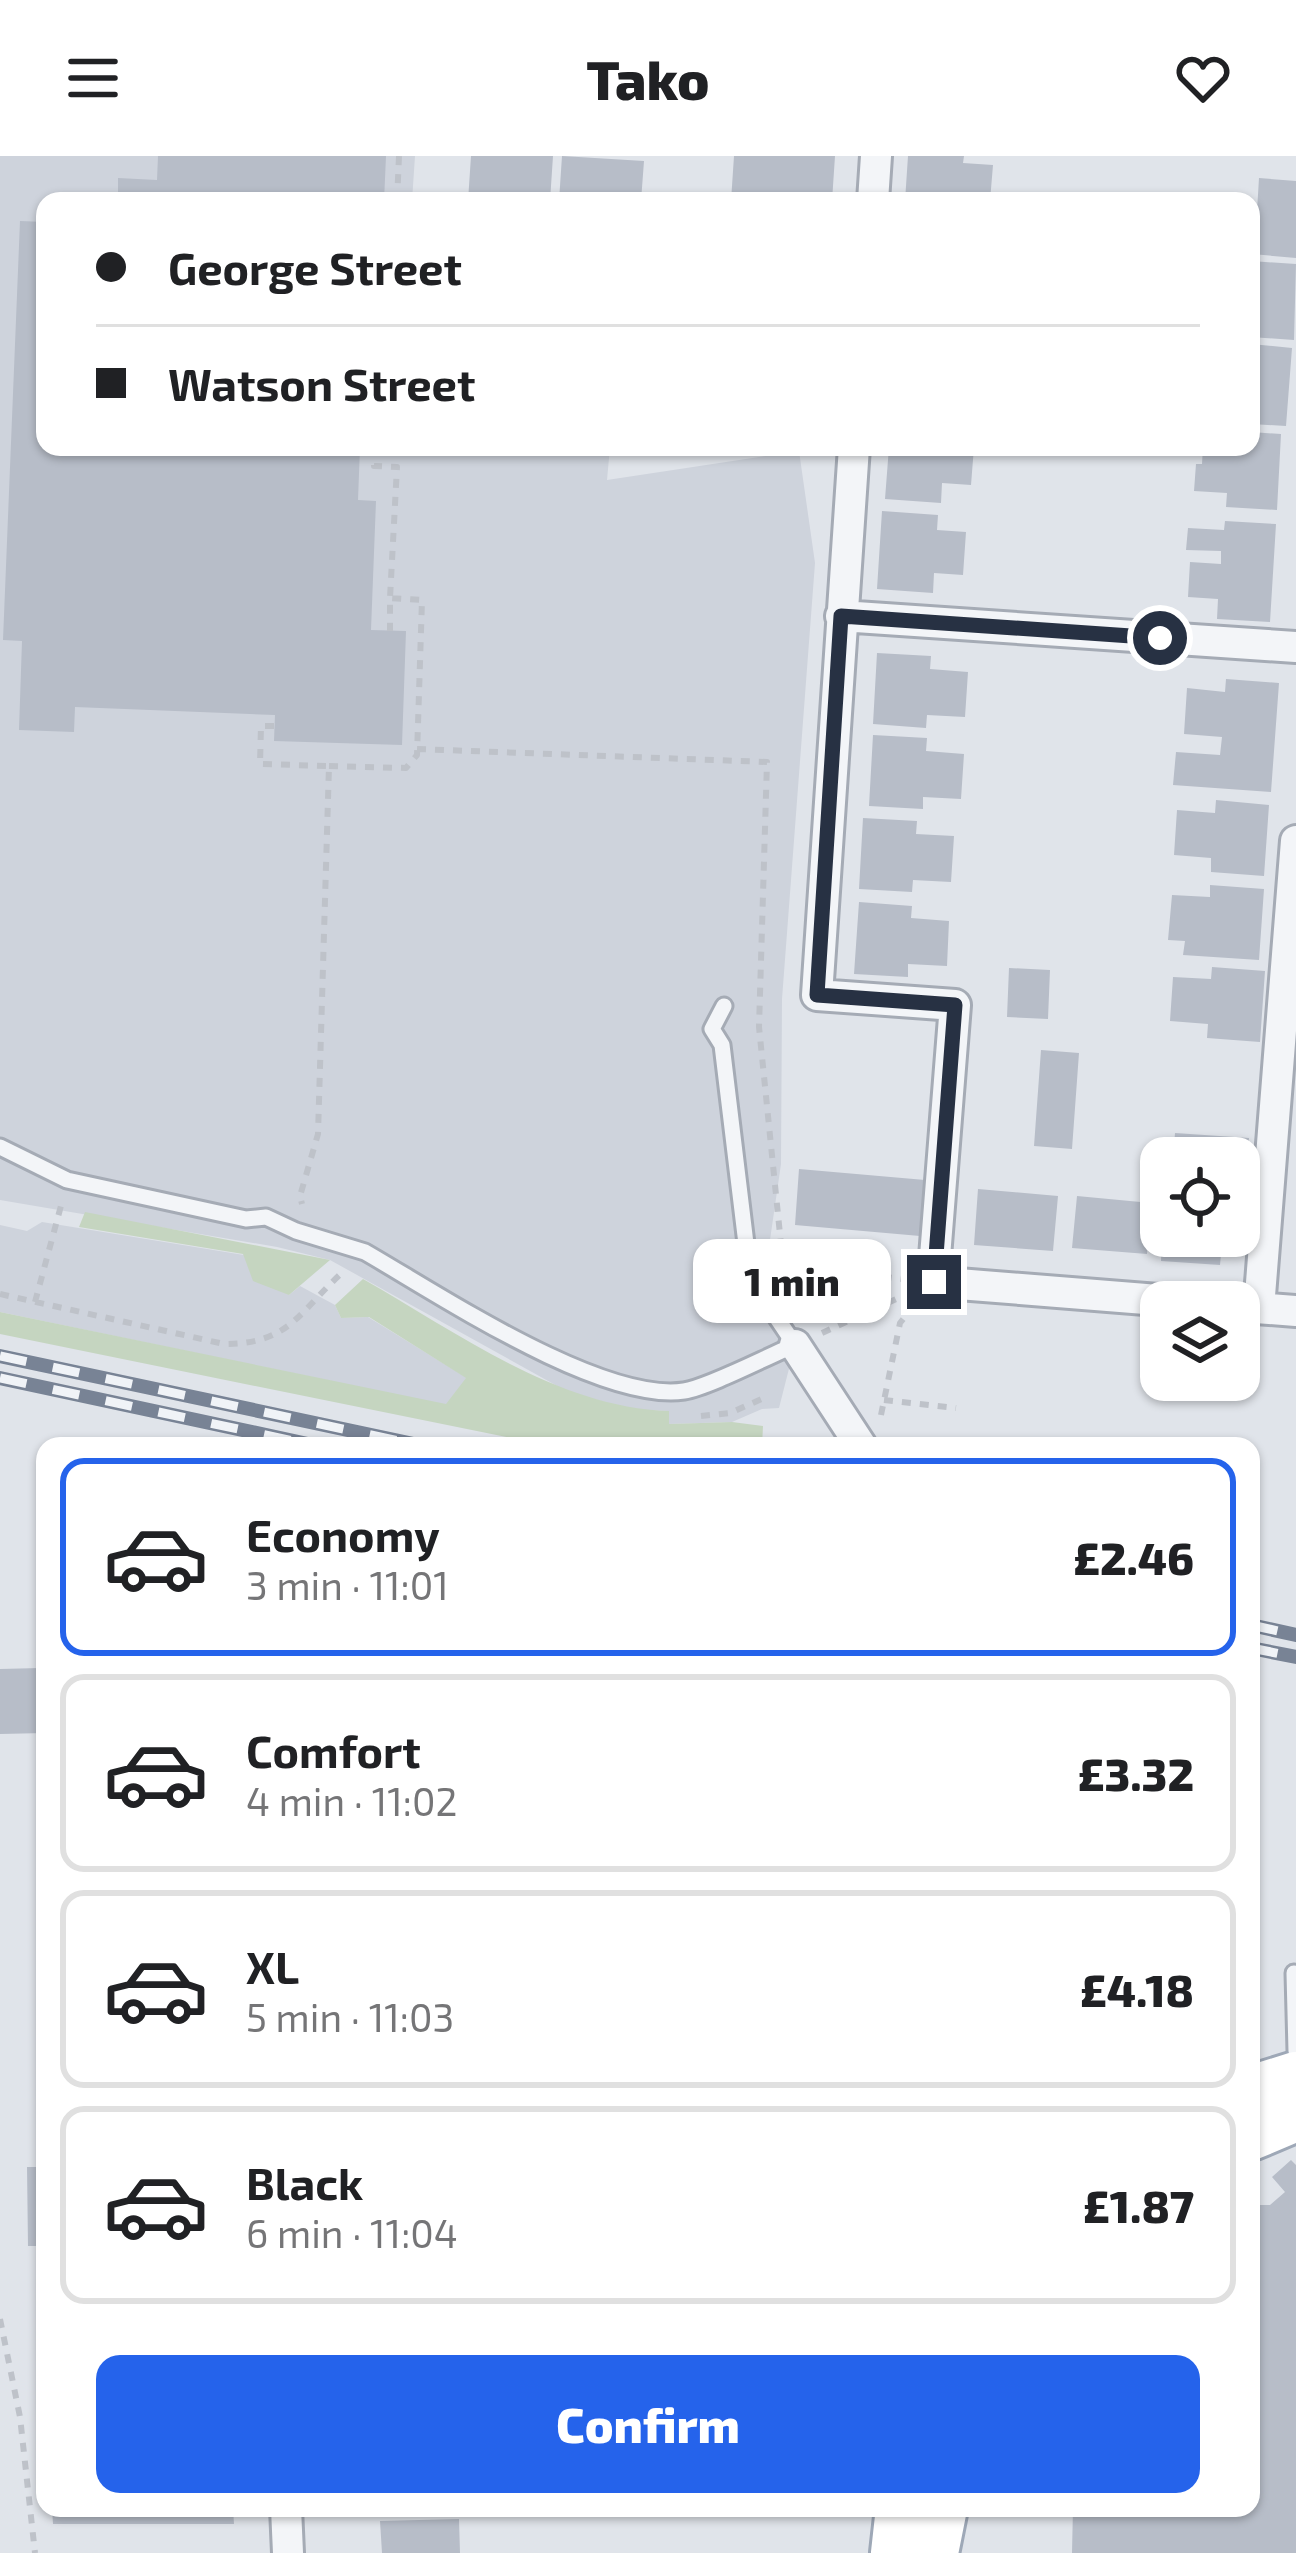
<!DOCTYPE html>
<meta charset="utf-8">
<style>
body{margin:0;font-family:"Exo 2",sans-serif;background:#f2f2f2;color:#202124;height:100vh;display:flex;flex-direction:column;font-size:45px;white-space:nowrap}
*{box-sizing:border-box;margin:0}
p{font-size:39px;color:#757577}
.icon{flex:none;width:66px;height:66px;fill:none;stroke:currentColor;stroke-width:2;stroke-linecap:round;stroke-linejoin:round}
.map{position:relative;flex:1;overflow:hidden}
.sheet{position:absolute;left:36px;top:1281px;width:1224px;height:1080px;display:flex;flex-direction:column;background:#fff;border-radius:24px;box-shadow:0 3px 9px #0004}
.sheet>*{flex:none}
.guide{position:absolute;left:36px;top:36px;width:1224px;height:264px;border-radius:24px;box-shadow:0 3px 9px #0004;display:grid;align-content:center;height:264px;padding:0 60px;background:#fff}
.controls{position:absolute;left:1140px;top:981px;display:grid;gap:24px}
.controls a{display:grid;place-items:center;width:120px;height:120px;border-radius:24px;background:#fff;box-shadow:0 3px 9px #0004;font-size:60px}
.end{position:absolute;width:54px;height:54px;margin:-27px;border:15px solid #273143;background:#fff;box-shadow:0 0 0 6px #fff}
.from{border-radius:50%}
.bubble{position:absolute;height:84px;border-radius:24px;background:#fff;box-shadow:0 3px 9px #0004;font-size:39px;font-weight:800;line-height:84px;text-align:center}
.guide b{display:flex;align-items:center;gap:42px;height:114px;font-size:45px}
.guide b+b{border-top:3px solid #e0e0e0}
.guide i{width:30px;height:30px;background:#202124}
ul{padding:21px 0 0;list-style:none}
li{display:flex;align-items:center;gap:36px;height:198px;margin:0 24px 18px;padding:0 36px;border:6px solid #e0e0e0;border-radius:24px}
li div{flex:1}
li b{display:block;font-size:45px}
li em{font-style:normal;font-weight:800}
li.selected{border-color:#2563eb}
li>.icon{width:108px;height:108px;stroke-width:1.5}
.action{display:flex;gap:24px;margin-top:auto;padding:24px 60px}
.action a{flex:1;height:138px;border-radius:24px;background:#2563eb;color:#fff;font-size:48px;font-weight:800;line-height:138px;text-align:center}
header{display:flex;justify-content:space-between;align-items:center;height:156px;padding:0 60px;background:#fff;font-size:54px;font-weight:800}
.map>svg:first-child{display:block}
.built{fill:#ced3dc}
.green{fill:#c5d5c0}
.building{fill:#b7bdc8}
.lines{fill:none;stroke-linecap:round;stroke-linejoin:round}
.lane-casing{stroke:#a5abb5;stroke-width:21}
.street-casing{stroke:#a5abb5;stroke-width:36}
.primary-casing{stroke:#9ea8b7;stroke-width:54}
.path{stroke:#bec2c9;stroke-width:6;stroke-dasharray:9 9;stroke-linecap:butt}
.lane{stroke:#f3f5f8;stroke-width:15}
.street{stroke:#f3f5f8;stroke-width:30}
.primary{stroke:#fff;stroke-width:48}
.rail-casing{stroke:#788395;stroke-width:14}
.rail{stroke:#f0f3f7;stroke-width:9;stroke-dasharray:27;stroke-linecap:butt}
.route{stroke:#273143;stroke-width:15}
</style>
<header><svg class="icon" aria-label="menu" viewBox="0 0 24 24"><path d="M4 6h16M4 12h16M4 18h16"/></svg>Tako<svg class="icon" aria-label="heart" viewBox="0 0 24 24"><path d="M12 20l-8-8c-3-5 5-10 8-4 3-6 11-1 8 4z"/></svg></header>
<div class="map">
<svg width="1296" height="2397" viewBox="0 0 1296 2397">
<rect width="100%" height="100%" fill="#e0e4ea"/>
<path class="built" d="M 0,0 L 415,0 L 412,45 L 45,45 L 45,291 L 610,291 L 607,324 L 799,295 L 815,407 L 782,843 L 781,1008 L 762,1139 L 795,1189 L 779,1252 L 762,1253 L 732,1266 L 668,1268 L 669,1255 L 633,1254 L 568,1236 L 330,1104 L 277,1091 L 0,1044 Z
M 42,1066 L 244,1099 L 289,1139 L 300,1130 L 335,1149 L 341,1162 L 368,1161 L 467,1222 L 446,1249 L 0,1156 L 0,1069 L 27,1075 Z"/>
<path class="green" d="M 85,1056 L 330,1104 L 289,1139 L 253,1125 L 243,1098 L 79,1071 Z
M 363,1123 C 458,1177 557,1251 669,1255 L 669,1268 L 732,1266 L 763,1270 L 762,1290 L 550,1290 L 0,1178 L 0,1156 L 446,1248 L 466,1222 L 369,1161 L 341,1162 L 335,1149 Z"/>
<path class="building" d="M 158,0 L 386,0 L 384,45 L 118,45 L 118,22 L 157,24 Z
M 471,0 L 553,0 L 550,45 L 468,45 Z
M 562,0 L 644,5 L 641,45 L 559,45 Z
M 734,0 L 835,0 L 832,45 L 731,45 Z
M 908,0 L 964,0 L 963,7 L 993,9 L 990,45 L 905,45 Z
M 1259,22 L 1296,25 L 1296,102 L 1252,98 L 1251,55 L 1257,55 Z
M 20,65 L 45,66 L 45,291 L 360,291 L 358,344 L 376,345 L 371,474 L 406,475 L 402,589 L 274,585 L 275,559 L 75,551 L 74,576 L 19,574 L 22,485 L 3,484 Z
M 1251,105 L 1296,108 L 1294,184 L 1251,181 Z
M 1251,188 L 1292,192 L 1286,270 L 1251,268 Z
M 1251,276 L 1281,278 L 1277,354 L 1226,351 L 1227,337 L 1194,335 L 1196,308 L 1202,308 L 1203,291 L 1251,291 Z
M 889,291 L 974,291 L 971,329 L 942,327 L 941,347 L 885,343 Z
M 882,355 L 938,359 L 937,374 L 966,376 L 963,419 L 934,417 L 933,437 L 877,433 Z
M 1225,365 L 1276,368 L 1270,466 L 1217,463 L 1218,443 L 1188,441 L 1190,406 L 1221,408 L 1221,395 L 1186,394 L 1188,372 L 1224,374 Z
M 877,497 L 931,500 L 930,513 L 968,516 L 965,561 L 927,559 L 926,572 L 873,568 Z
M 1226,523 L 1279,527 L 1271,636 L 1173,629 L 1176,596 L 1220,599 L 1222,581 L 1184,578 L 1187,532 L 1225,536 Z
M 873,579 L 927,582 L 926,595 L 964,598 L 961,643 L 923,641 L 923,653 L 869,650 Z
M 1216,644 L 1269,649 L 1264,720 L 1211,716 L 1211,702 L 1174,699 L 1177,654 L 1215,657 Z
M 863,662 L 917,665 L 916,678 L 954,680 L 951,726 L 913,724 L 912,736 L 859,733 Z
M 1210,729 L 1264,733 L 1259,804 L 1183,799 L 1185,785 L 1168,784 L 1172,739 L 1210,741 Z
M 859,746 L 912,750 L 911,762 L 949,765 L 947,810 L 908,808 L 908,821 L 854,818 Z
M 1212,811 L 1265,815 L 1260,886 L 1207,882 L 1208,868 L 1170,865 L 1173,821 L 1211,823 Z
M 1009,812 L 1050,814 L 1048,863 L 1007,861 Z
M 1041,894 L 1079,897 L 1072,993 L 1034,990 Z
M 1175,977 L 1249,982 L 1244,1047 L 1239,1047 L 1239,1002 L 1173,1002 Z
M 799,1013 L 925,1024 L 920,1080 L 795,1069 Z
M 978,1033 L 1058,1040 L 1053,1095 L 974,1089 Z
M 1077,1040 L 1151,1047 L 1147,1098 L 1072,1092 Z
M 1162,1080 L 1240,1080 L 1239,1090 L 1222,1088 L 1220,1109 L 1161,1105 Z
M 38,1452 L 45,1452 L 45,1577 L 0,1578 L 0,1513 L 40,1512 Z
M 1291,2004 L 1296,2009 L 1296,2397 L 1072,2397 L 1073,2352 L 1251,2352 L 1251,2049 L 1270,2049 L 1285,2036 L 1272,2021 Z
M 27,2011 L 45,2011 L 45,2090 L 28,2090 Z
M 52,2352 L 233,2352 L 234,2368 L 53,2368 Z
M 459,2363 L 460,2397 L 382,2397 L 380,2365 Z"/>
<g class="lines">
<defs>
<path id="lane" d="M 0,991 L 67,1024 L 246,1063 L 266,1061 L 296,1075 L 365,1096 C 438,1138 601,1247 684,1235 C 709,1231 768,1200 795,1189 L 762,1140 L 747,1096 L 722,889 L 712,873 L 724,850
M 1294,1817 L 1296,1895"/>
<path id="street" d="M 873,45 L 876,0
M 854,291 L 817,839 L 955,849 L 933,1126 L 1183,1146
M 841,460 L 1296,491
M 1242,1151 L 1296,1155
M 1259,1152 L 1296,685
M 795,1189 L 861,1290
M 286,2352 L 288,2397"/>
<path id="primary" d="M 1251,1934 L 1296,1920
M 1251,1980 L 1296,1961
M 895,2397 L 900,2352
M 934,2397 L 943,2352"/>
</defs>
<use href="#lane" class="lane-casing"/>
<use href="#street" class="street-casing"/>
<use href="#primary" class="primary-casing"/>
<path class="path" d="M 397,45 L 399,0
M 374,291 L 374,310 L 397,311 L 390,442
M 274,570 L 261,570 L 260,608 L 329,610 L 318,978 L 300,1040 L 302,1048
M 417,593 L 767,606 L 759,871 L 783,1108 L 902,1123
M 329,610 L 406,612 L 417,599 L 422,444 L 390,442 L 390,475
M 0,1138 L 224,1188 C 291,1188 299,1155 345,1114
M 35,1146 L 62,1046
M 822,1177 L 903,1140
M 884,1244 L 956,1252
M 881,1259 L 900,1167 L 912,1152
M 701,1260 L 730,1257 L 764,1242
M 0,2163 L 20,2261 L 35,2397"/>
<use href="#lane" class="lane"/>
<use href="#street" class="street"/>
<use href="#primary" class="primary"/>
<defs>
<path id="rail" d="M 0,1200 L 423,1290
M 0,1222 L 317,1290
M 1251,1469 L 1296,1479
M 1251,1492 L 1296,1501"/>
</defs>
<use href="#rail" class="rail-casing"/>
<use href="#rail" class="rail"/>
</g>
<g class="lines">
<path class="route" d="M 934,1126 L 955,849 L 817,839 L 841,460 L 1160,482"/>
</g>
</svg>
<div class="controls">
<a><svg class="icon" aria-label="locate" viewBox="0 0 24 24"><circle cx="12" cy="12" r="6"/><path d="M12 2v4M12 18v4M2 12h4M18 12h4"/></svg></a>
<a><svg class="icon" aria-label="layers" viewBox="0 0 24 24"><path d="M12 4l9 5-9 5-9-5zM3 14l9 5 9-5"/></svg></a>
</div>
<i class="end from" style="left:1160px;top:482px"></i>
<i class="end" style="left:934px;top:1126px"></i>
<div class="bubble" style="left:693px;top:1083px;width:198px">1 min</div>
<div class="guide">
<b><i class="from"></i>George Street</b>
<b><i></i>Watson Street</b>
</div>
<section class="sheet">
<ul>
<li class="selected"><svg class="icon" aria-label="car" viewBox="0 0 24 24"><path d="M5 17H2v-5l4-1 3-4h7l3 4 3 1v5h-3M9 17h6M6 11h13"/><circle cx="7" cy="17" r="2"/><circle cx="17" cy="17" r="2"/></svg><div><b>Economy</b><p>3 min · 11:01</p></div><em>£2.46</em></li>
<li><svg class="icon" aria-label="car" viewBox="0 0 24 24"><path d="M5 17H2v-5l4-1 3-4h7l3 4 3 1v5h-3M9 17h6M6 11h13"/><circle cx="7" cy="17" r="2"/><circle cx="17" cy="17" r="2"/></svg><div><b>Comfort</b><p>4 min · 11:02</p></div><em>£3.32</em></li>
<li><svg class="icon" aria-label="car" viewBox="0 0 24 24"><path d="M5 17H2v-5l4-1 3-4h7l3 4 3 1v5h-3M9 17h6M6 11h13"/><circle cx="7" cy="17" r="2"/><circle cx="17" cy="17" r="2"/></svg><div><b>XL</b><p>5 min · 11:03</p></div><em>£4.18</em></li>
<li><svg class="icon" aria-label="car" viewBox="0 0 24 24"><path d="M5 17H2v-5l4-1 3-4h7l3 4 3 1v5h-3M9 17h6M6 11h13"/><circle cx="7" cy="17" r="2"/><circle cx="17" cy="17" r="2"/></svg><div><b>Black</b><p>6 min · 11:04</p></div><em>£1.87</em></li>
</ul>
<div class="action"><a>Confirm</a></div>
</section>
</div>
